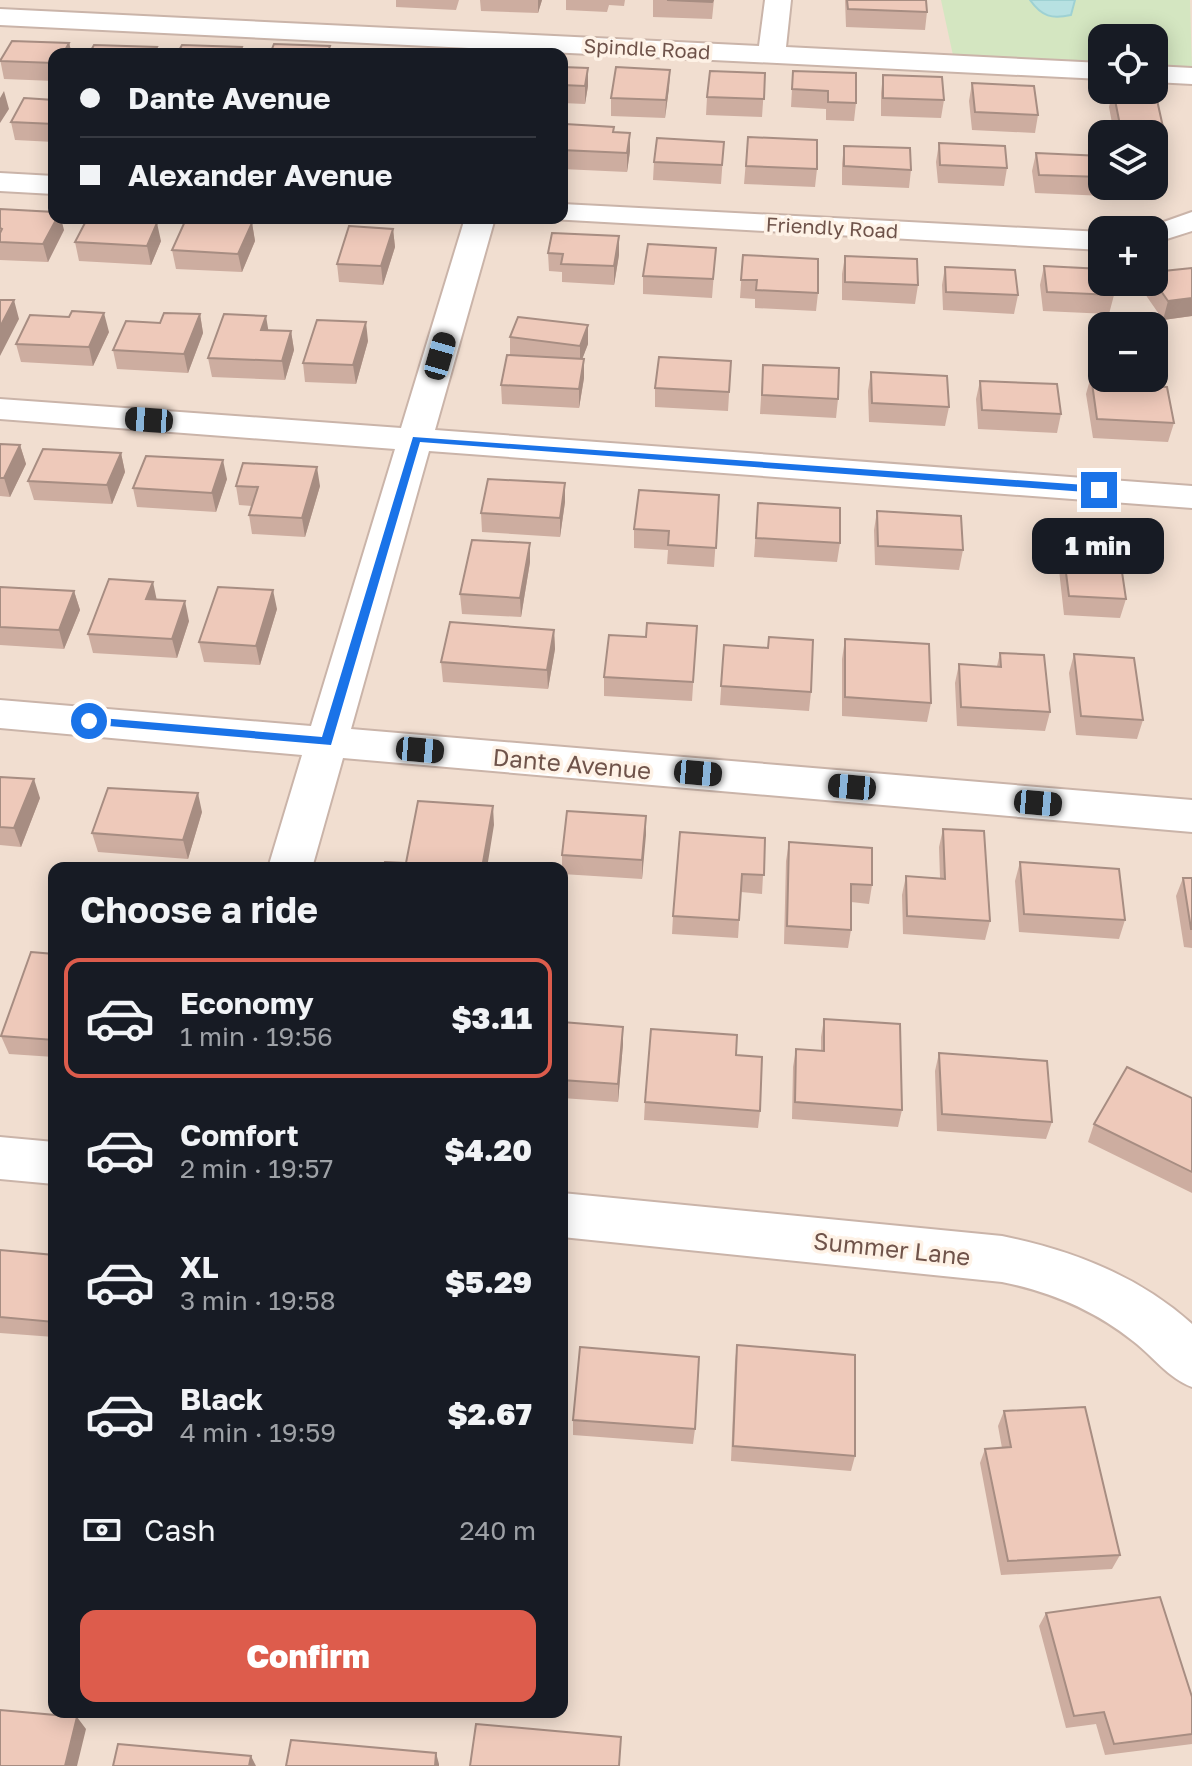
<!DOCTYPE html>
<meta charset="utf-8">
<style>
body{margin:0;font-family:"Golos Text",sans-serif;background:#242831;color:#f1f3f6;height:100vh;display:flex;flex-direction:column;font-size:30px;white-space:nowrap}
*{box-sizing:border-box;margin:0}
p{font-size:26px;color:#9ea1a6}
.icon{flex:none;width:44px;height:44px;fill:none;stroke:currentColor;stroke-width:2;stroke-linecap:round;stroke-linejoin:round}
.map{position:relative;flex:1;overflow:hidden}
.sheet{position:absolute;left:48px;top:862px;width:520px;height:856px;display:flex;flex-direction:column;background:#171b24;border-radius:16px;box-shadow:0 4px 20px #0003}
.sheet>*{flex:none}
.top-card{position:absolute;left:48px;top:48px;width:520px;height:176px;border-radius:16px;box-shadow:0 4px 20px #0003;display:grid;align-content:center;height:176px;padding:0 32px;background:#171b24}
.fabs{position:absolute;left:1088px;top:24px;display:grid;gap:16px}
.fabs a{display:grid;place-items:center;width:80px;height:80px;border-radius:16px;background:#171b24;box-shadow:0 4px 20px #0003;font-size:40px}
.end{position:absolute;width:36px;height:36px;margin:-18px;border:10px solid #1a73e8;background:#fff;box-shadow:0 0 0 4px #fff}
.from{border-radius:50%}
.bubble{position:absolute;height:56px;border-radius:16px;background:#171b24;box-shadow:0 4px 20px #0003;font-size:26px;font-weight:800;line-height:56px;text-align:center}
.car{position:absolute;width:24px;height:48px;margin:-24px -12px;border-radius:10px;box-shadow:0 0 6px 2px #0007;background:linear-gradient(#222 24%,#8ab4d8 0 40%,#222 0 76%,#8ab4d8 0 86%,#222 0)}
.top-card b{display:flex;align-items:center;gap:28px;height:76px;font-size:30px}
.top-card b+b{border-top:2px solid #363941}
.top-card i{width:20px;height:20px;background:#f1f3f6}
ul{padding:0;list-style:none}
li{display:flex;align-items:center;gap:24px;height:120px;margin:0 16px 12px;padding:0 16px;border:4px solid transparent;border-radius:16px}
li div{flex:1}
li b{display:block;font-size:30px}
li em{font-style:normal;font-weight:800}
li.on{border-color:#dd5c4c}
li>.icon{width:72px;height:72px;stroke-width:1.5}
h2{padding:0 32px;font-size:36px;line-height:96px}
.pay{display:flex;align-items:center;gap:20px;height:88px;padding:0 32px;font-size:30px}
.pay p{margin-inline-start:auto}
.button{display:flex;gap:16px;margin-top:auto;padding:16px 32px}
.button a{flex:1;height:92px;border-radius:16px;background:#dd5c4c;color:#fff;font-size:32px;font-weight:800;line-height:92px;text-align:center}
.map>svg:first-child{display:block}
.residential{fill:#f1ded0;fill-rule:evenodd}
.green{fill:#d4e6c1}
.water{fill:#b7e1e2;stroke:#9ed1d3;stroke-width:2}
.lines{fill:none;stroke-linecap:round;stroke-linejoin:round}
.minor-casing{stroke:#cab4a9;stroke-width:4}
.minor{fill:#fff;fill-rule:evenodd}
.wall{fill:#cdada0}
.shaded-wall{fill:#a78d82}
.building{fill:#eec9ba;stroke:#a78d82;stroke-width:2}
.route{fill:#1a73e8}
.labels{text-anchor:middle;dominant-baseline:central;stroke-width:7;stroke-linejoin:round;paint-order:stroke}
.far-street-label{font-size:20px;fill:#6f534a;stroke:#fef2e6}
.street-label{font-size:24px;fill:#6f534a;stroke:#fef2e6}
</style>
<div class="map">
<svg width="1192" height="1766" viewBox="0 0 1192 1766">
<rect width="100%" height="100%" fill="#faede1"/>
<path class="residential" d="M 0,0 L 1192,0 L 1192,1766 L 0,1766 ZM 1102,38 L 1154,38 L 1154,90 L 1102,90 ZM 54,54 L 562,54 L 562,218 L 54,218 ZM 1102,134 L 1154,134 L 1154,186 L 1102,186 ZM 1102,230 L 1154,230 L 1154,282 L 1102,282 ZM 1102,326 L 1154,326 L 1154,378 L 1102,378 ZM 54,868 L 562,868 L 562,1712 L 54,1712 Z"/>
<path class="green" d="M 941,0 L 1190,0 L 1192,71 L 1154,69 L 1154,38 L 1102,38 L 1102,66 L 954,60 Z"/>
<path class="water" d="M 1030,0 L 1075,0 L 1071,15 C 1052,19 1042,17 1030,0 Z"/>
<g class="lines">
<defs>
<path id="minor" d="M 765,0 L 791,0 L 786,47 L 1102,63 L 1102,79 L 0,25 L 0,9 L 759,46 Z
M 1154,66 L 1192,68 L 1192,84 L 1154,82 Z
M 0,173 L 54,176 L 54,194 L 0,191 Z
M 562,204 L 1102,232 L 1102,250 L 551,219 L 562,218 Z
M 1192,212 L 1192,231 L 1154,243 L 1154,230 L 1141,230 Z
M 465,218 L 495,218 L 435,430 L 1192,486 L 1192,508 L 429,451 L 351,729 L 1192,800 L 1192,832 L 343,758 L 312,868 L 268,868 L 302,755 L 0,728 L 0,700 L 311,726 L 395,449 L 0,419 L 0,399 L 401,428 Z
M 0,1137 L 54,1142 L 54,1184 L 0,1179 Z
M 562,1193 L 1002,1236 C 1072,1250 1139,1276 1192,1324 L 1192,1387 C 1168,1378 1154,1357 1133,1341 C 1094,1310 1051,1292 1002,1282 L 562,1237 Z"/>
</defs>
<use href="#minor" class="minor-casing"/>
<use href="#minor" class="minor"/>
</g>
<path class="wall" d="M 396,0 L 459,0 L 456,10 L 396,7 Z
M 480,0 L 542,0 L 538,13 L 481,11 Z
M 566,0 L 625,0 L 624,6 L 609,5 L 607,12 L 566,10 Z
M 653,0 L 714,0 L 712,19 L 653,17 Z
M 845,0 L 926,0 L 927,12 L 925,30 L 846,27 Z
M 69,43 L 72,54 L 54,54 L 54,81 L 4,79 L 0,59 Z
M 562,67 L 588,86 L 585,104 L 562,103 Z
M 670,70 L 669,88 L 665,118 L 611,116 L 611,98 Z
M 793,71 L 856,103 L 854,121 L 826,120 L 826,109 L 791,107 Z
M 765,73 L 762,117 L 706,115 L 707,97 Z
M 883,75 L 944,100 L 941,118 L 881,116 L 881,93 Z
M 972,83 L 1038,115 L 1035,133 L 972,130 L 969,101 Z
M 1113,90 L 1163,127 L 1158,145 L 1154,145 L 1154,134 L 1114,134 L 1109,107 Z
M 54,100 L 54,142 L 15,140 L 11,122 Z
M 614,127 L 614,132 L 630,133 L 630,151 L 627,172 L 562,169 L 562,138 Z
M 748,137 L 817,169 L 815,187 L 744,184 Z
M 724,142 L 721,184 L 653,180 L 654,162 Z
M 939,143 L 1007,168 L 1004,186 L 938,183 L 936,162 Z
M 844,146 L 911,170 L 909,188 L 842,185 L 842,164 Z
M 1036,153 L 1102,156 L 1102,186 L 1108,186 L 1106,196 L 1035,193 L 1032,171 Z
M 0,209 L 64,230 L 48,262 L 0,260 Z
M 252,223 L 255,241 L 242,272 L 176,269 L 172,250 Z
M 393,229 L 395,247 L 383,285 L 339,282 L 337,264 Z
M 619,236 L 619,255 L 614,285 L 562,282 L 562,272 L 549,271 L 548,253 Z
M 161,241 L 151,265 L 79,261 L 75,242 Z
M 716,248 L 712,298 L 643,294 L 643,276 Z
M 743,255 L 818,293 L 816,311 L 755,308 L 755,299 L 740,298 Z
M 845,256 L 918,285 L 915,304 L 842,300 L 842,274 Z
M 1044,266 L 1114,295 L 1109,314 L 1043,311 L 1040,285 Z
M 945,267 L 1018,295 L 1014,314 L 943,310 L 942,285 Z
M 1192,268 L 1192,316 L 1163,320 L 1143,291 L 1146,282 L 1154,282 L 1154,272 Z
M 200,314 L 203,333 L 188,373 L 117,369 L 113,350 L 160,323 Z
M 268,330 L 291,331 L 294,350 L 285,380 L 212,377 L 208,358 Z
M 109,332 L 93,366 L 21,362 L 16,344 Z
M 510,337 L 588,344 L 582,359 L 584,378 L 579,408 L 502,404 L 501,385 L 510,355 Z
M 368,341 L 356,384 L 305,382 L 303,363 Z
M 731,361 L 728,411 L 655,407 L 655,388 Z
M 763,365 L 838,399 L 836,418 L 760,414 Z
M 871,372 L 949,407 L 945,426 L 869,422 L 868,391 Z
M 1091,376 L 1125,385 L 1174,423 L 1168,442 L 1093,438 L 1086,394 Z
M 980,381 L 1061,414 L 1057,433 L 978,429 L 976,399 Z
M 0,444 L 20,445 L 26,464 L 10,497 L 0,496 Z
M 121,453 L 125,472 L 112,504 L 34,500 L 28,481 Z
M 227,479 L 216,512 L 137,507 L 133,488 Z
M 236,486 L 320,486 L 305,537 L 252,534 L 249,515 L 252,506 L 239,505 Z
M 719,495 L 714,567 L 667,564 L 668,550 L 634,548 L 634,529 Z
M 565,502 L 560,537 L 482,532 L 481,513 Z
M 758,503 L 840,543 L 837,562 L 754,557 Z
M 877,511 L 963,550 L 959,570 L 875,565 L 874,530 Z
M 1062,542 L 1126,599 L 1120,618 L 1064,615 L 1058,561 Z
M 530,562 L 521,617 L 462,614 L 460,594 Z
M 0,587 L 74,591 L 80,610 L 64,649 L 0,645 Z
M 157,600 L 189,621 L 177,658 L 93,653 L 88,634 Z
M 277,609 L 260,665 L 204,662 L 199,642 Z
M 697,626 L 692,701 L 604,696 L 604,677 L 646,637 Z
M 554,630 L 555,649 L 548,689 L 443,682 L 441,662 Z
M 769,637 L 811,692 L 809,711 L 720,705 L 724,645 L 768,648 Z
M 845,639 L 931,703 L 927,722 L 842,716 L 842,659 Z
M 1000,653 L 1050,712 L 1045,731 L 957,726 L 955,683 L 959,664 L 997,666 Z
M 1074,654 L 1143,720 L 1137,739 L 1076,735 L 1069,673 Z
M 0,777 L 40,798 L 21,847 L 0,845 Z
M 202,812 L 188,859 L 98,852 L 92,833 Z
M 646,816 L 642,879 L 562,874 L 562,855 Z
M 943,829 L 990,921 L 985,940 L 903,934 L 902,895 L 906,876 L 940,878 L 939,847 Z
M 765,838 L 762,894 L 741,892 L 738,938 L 672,934 L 673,916 Z
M 789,842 L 872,885 L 869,904 L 851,902 L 851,930 L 848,948 L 784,944 L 786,861 Z
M 1020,862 L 1125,920 L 1119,939 L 1019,932 L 1015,881 Z
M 1183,878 L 1192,878 L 1192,948 L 1184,947 L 1176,896 Z
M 54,954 L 54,1057 L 9,1054 L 1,1036 Z
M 824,1019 L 902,1110 L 898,1127 L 792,1119 L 793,1067 L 796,1049 L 821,1051 L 821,1037 Z
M 562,1022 L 623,1027 L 623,1044 L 618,1102 L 562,1098 Z
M 939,1053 L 1052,1122 L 1046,1139 L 937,1131 L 935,1071 Z
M 736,1055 L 760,1111 L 758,1128 L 644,1120 L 645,1102 Z
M 1192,1098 L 1192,1193 L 1088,1142 L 1094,1124 Z
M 0,1250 L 54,1255 L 54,1337 L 0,1333 Z
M 737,1345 L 855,1456 L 851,1471 L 731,1461 L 735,1361 Z
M 1004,1411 L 1120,1555 L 1112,1569 L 1001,1575 L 980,1463 L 985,1449 L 1002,1448 L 998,1426 Z
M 573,1420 L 695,1429 L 693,1444 L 573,1435 Z
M 1046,1613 L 1192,1697 L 1192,1744 L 1105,1755 L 1096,1724 L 1066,1728 L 1039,1626 Z"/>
<path class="shaded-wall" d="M 538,0 L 542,0 L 538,13 Z
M 69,43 L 72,54 L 63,54 Z
M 588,68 L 588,86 L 585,104 L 585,86 Z
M 670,70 L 669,88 L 665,118 L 666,100 Z
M 4,91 L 9,109 L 0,123 L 0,98 Z
M 630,133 L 630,151 L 627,172 L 627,153 Z
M 57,218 L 61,218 L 64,230 L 48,262 L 43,244 Z
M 157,223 L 161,241 L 151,265 L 147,246 Z
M 252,223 L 255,241 L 242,272 L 238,254 Z
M 393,229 L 395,247 L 383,285 L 381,266 Z
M 619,236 L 619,255 L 614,285 L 614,266 Z
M 1192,298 L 1192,316 L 1163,320 L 1168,301 Z
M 14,300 L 19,319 L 0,356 L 0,327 Z
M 104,313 L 109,332 L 93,366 L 89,347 Z
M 200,314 L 203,333 L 188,373 L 184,354 Z
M 266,316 L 269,334 L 261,330 Z
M 366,322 L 368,341 L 356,384 L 353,365 Z
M 588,325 L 588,344 L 580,365 L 580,346 Z
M 291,331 L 294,350 L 285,380 L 282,361 Z
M 584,359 L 584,378 L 579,408 L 579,389 Z
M 20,445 L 26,464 L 10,497 L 4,478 Z
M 121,453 L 125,472 L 112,504 L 107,485 Z
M 223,460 L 227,479 L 216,512 L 212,493 Z
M 317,467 L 320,486 L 305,537 L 302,518 Z
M 565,483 L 565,502 L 560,537 L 560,518 Z
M 530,543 L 530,562 L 521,617 L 520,598 Z
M 153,582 L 157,601 L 146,599 Z
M 273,590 L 277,609 L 260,665 L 256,646 Z
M 74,591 L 80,610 L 64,649 L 59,630 Z
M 185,601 L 189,621 L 177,658 L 172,639 Z
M 554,630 L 555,649 L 548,689 L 547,670 Z
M 34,779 L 40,798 L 21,847 L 14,828 Z
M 198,793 L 202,812 L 188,859 L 183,840 Z
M 493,806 L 494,825 L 487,868 L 482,868 Z
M 646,816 L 646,835 L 642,879 L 642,860 Z
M 623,1027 L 623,1044 L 618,1102 L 618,1084 Z
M 77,1717 L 86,1729 L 77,1766 L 65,1766 Z
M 436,1753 L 439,1764 L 439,1766 L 435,1766 Z
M 251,1756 L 256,1766 L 249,1766 Z"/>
<path class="building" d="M 667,0 L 713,0 L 712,2 Z
M 847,0 L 926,0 L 927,12 L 848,9 Z
M 12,41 L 69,43 L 63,54 L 54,54 L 54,63 L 0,61 Z
M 274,44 L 330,46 L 327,54 L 270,54 Z
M 94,45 L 157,47 L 153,54 L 89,54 Z
M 182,45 L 242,47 L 239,54 L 177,54 Z
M 357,50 L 417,52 L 417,54 L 355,54 Z
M 562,67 L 588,68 L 585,86 L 562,85 Z
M 616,67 L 670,70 L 666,100 L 611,98 Z
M 710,71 L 765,73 L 764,99 L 707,97 Z
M 793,71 L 856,73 L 856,103 L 828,102 L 828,91 L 792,89 Z
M 883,75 L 942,77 L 944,100 L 883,98 Z
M 972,83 L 1034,86 L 1038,115 L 975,112 Z
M 1113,90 L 1155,91 L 1163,127 L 1120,125 Z
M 24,98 L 54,100 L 54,124 L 11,122 Z
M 565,124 L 614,127 L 613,132 L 630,133 L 627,153 L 562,150 L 562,138 Z
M 748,137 L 817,140 L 817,169 L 746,166 Z
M 657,138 L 724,142 L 722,165 L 654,162 Z
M 939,143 L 1005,146 L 1007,168 L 940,165 Z
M 844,146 L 910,148 L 911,170 L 844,166 Z
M 1036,153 L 1102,156 L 1102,177 L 1039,175 Z
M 0,209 L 54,212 L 54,218 L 57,218 L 43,244 L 0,242 L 0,233 L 2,229 L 0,228 Z
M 87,219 L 157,223 L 147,246 L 75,242 Z
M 186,219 L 252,223 L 238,254 L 172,250 Z
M 349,226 L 393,229 L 381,266 L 337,264 Z
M 552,233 L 619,236 L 614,266 L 561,264 L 563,254 L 548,253 Z
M 648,244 L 716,248 L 713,279 L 643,276 Z
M 743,255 L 818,259 L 818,293 L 756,290 L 757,280 L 741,280 Z
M 845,256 L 917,259 L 918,285 L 845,282 Z
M 1044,266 L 1102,269 L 1102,282 L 1111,282 L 1114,295 L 1047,292 Z
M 945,267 L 1015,270 L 1018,295 L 946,292 Z
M 1192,268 L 1192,298 L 1168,301 L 1154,281 L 1154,272 Z
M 0,300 L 14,300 L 0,327 Z
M 72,311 L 104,313 L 89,347 L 16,344 L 30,315 L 69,317 Z
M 164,313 L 200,314 L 184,354 L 113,350 L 126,321 L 160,323 Z
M 224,314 L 266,316 L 261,330 L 291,331 L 282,361 L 208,358 Z
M 518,317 L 588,325 L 580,346 L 510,337 Z
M 317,320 L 366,322 L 353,365 L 303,363 Z
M 507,355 L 584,359 L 579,389 L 501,385 Z
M 659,357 L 731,361 L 729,392 L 655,388 Z
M 763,365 L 839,368 L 838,399 L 762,395 Z
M 871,372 L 947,376 L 949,407 L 872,403 Z
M 1091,376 L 1102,376 L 1102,378 L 1124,378 L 1125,385 L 1167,387 L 1174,423 L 1097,419 Z
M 980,381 L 1057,384 L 1061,414 L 982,410 Z
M 0,444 L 20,445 L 4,478 L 0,478 Z
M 43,449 L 121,453 L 107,485 L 28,481 Z
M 146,456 L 223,460 L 212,493 L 133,488 Z
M 243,463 L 317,467 L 302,518 L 249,515 L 258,487 L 236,486 Z
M 488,479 L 565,483 L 560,518 L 481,513 Z
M 639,490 L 719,495 L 716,548 L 668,545 L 669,531 L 634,529 Z
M 758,503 L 840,508 L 840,543 L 756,538 Z
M 877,511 L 961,516 L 963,550 L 878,546 Z
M 472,540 L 530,543 L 520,598 L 460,594 Z
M 1062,542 L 1118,545 L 1126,599 L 1069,596 Z
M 109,579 L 153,582 L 146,599 L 185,601 L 172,639 L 88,634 Z
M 0,587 L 74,591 L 59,630 L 0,627 Z
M 218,587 L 273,590 L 256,646 L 199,642 Z
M 450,622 L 554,630 L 547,670 L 441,662 Z
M 647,623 L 697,626 L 693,682 L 604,677 L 609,635 L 646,637 Z
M 769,637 L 813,640 L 811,692 L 721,686 L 724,645 L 768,648 Z
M 845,639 L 929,644 L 931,703 L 845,697 Z
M 1000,653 L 1044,655 L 1050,712 L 961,707 L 959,664 L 1001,667 Z
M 1074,654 L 1134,658 L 1143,720 L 1081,716 Z
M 0,777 L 34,779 L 14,828 L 0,827 Z
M 108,788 L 198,793 L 183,840 L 92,833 Z
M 418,801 L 493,806 L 482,868 L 384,868 L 385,862 L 406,863 Z
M 567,811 L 646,816 L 642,860 L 562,855 Z
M 943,829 L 984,831 L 990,921 L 907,916 L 906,876 L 945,879 Z
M 680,832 L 765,838 L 764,875 L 742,874 L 739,920 L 673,916 Z
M 789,842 L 872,848 L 872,885 L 851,884 L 851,930 L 787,926 Z
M 1020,862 L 1119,869 L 1125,920 L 1024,914 Z
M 1183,878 L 1192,878 L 1192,929 L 1191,929 Z
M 31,952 L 54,954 L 54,1040 L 1,1036 Z
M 824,1019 L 900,1024 L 902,1110 L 795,1102 L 796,1049 L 824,1051 Z
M 562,1022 L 623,1027 L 618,1084 L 562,1080 Z
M 651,1029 L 737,1035 L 736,1055 L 762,1057 L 760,1111 L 645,1102 Z
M 939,1053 L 1047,1061 L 1052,1122 L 942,1114 Z
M 1127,1067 L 1192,1098 L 1192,1172 L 1094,1124 Z
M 0,1250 L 54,1255 L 54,1322 L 0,1317 Z
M 737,1345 L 855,1355 L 855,1456 L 733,1446 Z
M 580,1347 L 699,1357 L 695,1429 L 573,1420 Z
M 1085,1407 L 1120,1555 L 1008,1561 L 985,1449 L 1011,1447 L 1004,1411 Z
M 1160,1597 L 1192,1697 L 1192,1734 L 1114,1744 L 1104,1712 L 1074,1716 L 1046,1613 Z
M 0,1710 L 77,1717 L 65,1766 L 0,1766 Z
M 476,1724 L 621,1737 L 619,1766 L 470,1766 Z
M 291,1740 L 436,1753 L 435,1766 L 286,1766 Z
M 118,1744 L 251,1756 L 249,1766 L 113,1766 Z"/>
<path class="route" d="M 413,437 L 1099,486 L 1104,490 L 1099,493 L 420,442 L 331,745 L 85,724 L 83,721 L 89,717 L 322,737 Z"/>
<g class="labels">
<g class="far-street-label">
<text transform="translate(647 48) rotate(3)">Spindle Road</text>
<text transform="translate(832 227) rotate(3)">Friendly Road</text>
</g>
<g class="street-label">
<text transform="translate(572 763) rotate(5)">Dante Avenue</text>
<text transform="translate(892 1248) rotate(6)">Summer Lane</text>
</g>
</g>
</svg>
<div class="fabs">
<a><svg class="icon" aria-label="locate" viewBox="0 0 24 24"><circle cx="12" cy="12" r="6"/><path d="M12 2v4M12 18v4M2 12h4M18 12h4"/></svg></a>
<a><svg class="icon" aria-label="layers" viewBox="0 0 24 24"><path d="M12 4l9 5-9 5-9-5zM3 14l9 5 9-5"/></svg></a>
<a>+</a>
<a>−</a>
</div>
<i class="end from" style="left:89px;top:721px"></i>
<i class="end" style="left:1099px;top:490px"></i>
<div class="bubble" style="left:1032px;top:518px;width:132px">1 min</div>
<i class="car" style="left:440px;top:356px;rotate:16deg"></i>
<i class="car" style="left:149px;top:420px;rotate:274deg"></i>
<i class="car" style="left:420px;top:750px;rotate:95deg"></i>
<i class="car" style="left:698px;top:773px;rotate:95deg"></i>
<i class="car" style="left:852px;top:787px;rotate:275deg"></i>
<i class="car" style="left:1038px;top:803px;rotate:95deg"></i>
<div class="top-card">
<b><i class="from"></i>Dante Avenue</b>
<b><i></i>Alexander Avenue</b>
</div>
<section class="sheet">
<h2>Choose a ride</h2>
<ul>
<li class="on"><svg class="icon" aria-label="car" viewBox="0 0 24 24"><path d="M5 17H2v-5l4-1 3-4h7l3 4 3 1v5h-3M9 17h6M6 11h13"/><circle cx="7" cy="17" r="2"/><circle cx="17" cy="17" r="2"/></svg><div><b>Economy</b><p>1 min · 19:56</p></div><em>$3.11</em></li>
<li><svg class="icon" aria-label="car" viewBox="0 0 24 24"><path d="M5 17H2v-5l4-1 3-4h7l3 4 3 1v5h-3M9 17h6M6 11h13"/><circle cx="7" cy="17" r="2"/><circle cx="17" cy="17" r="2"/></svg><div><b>Comfort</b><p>2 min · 19:57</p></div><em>$4.20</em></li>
<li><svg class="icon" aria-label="car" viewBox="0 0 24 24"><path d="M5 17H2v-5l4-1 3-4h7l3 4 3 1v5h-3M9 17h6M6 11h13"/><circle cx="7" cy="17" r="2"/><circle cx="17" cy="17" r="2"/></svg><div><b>XL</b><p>3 min · 19:58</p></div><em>$5.29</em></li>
<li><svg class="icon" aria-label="car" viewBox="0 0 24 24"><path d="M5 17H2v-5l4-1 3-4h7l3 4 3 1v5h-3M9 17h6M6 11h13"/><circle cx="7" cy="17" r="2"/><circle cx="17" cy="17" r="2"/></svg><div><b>Black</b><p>4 min · 19:59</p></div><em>$2.67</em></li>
</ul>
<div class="pay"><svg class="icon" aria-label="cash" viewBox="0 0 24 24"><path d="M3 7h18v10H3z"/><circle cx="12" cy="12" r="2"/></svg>Cash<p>240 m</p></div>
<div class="button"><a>Confirm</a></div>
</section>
</div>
